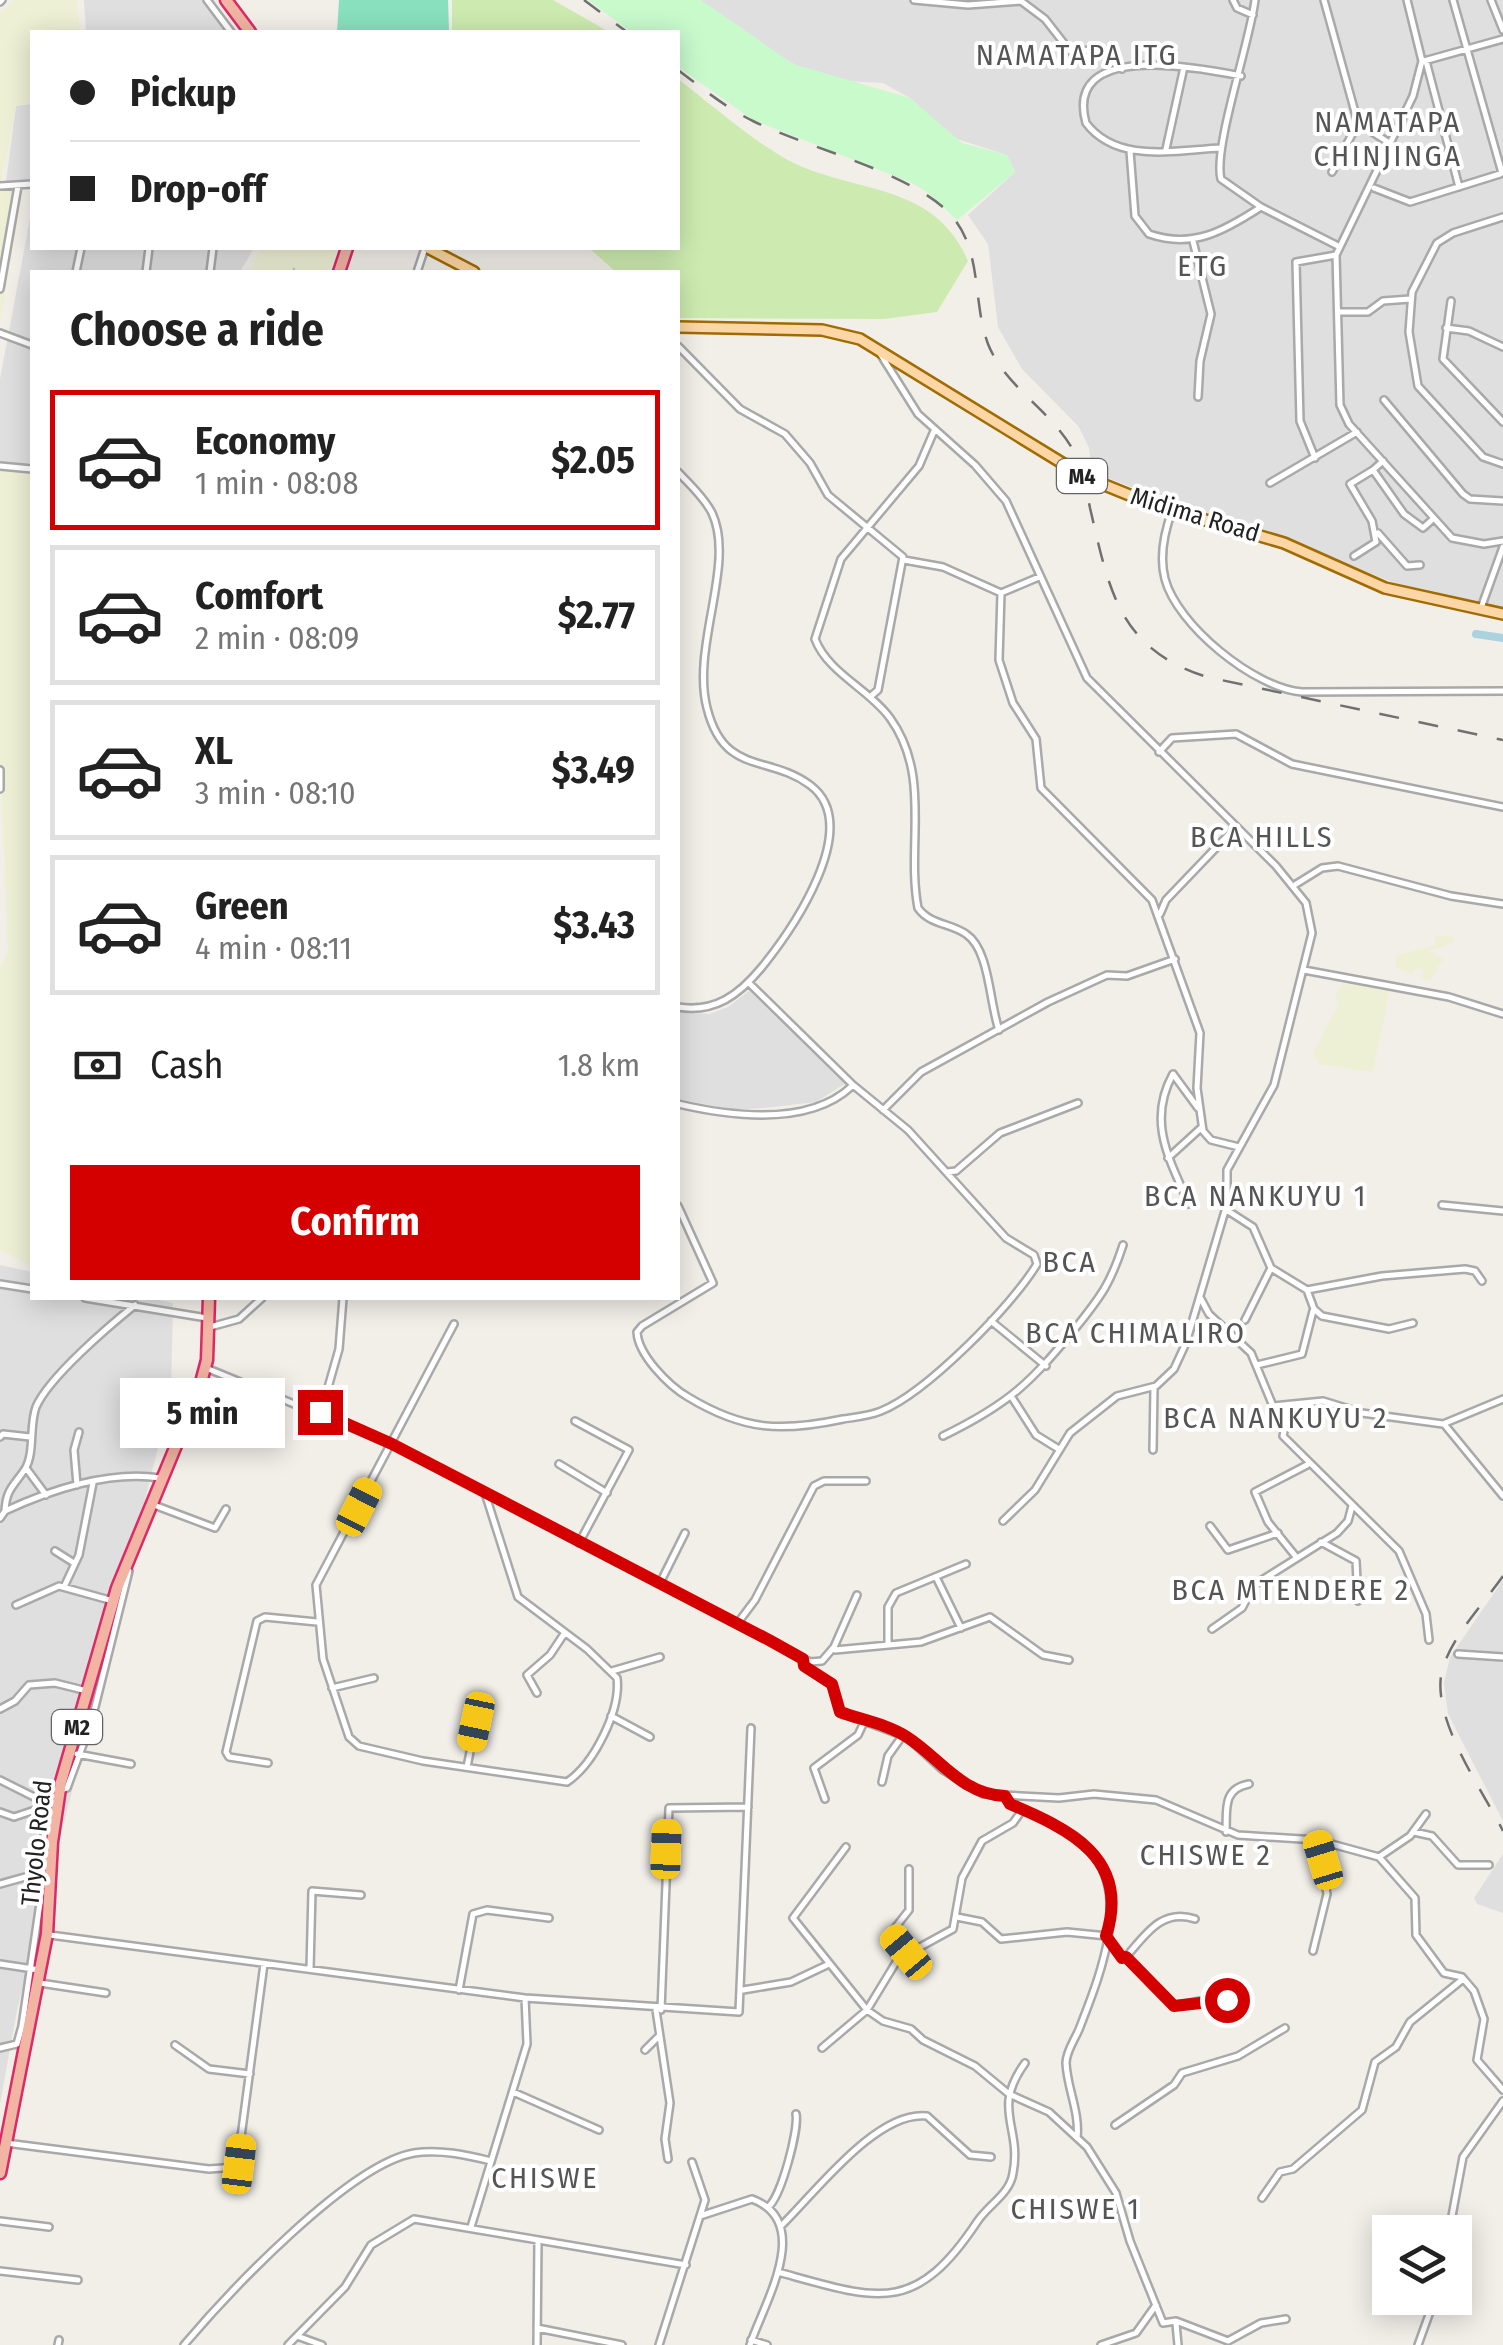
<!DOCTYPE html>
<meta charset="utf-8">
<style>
body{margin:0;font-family:"Fira Sans Condensed",sans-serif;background:#f2f2f2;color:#222;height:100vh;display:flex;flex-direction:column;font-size:38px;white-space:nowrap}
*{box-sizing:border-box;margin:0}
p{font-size:32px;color:#767676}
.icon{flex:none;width:55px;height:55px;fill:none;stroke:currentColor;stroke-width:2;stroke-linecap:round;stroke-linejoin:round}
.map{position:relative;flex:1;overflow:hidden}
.details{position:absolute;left:30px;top:270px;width:650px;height:1030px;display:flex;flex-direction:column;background:#fff;border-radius:0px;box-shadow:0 5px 25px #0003}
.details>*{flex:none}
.guide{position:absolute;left:30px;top:30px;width:650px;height:220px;border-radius:0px;box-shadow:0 5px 25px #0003;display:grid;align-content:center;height:220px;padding:0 40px;background:#fff}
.fabs{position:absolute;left:1372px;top:2215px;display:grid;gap:20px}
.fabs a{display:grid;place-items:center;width:100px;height:100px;border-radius:0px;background:#fff;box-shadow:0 5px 25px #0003;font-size:50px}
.end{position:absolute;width:45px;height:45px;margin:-22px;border:12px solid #d40000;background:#fff;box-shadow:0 0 0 5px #fff}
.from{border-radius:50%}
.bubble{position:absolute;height:70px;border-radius:0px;background:#fff;box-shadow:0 5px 25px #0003;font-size:32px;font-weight:700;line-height:70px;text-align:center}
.car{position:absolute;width:30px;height:60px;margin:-30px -15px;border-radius:12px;box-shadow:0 0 8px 2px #0007;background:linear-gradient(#f5c518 24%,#345 0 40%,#f5c518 0 76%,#345 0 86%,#f5c518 0)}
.guide b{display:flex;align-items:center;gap:35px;height:95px;font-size:38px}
.guide b+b{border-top:2px solid #e0e0e0}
.guide i{width:25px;height:25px;background:#222}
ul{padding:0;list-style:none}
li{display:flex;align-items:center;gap:30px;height:140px;margin:0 20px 15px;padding:0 20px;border:5px solid #e0e0e0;border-radius:0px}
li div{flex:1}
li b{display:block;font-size:38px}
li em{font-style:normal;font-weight:700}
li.selected{border-color:#d40000}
li>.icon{width:90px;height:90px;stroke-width:1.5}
h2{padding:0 40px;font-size:45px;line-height:120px}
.pay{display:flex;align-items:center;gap:25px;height:110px;padding:0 40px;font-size:38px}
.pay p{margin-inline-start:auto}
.cta{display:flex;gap:20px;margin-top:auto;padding:20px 40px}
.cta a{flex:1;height:115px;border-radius:0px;background:#d40000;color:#fff;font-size:40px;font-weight:700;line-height:115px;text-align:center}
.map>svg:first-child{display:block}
.residential{fill:#e0dfdf}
.farmland{fill:#eef0d5}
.grass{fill:#cdebb0}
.park{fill:#c8facc}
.pitch{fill:#88e0be}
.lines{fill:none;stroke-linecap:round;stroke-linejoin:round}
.stream{stroke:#aad3df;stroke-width:2.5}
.river{stroke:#aad3df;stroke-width:8}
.minor-casing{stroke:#a9a9a9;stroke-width:10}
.primary-casing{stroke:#a06b00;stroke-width:14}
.trunk-casing{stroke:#dc2a67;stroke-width:15}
.minor{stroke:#fff;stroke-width:5}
.primary{stroke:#fcd6a4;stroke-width:9}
.trunk{stroke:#f2b4a3;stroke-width:10}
.rail{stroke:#707070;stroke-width:2.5;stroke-dasharray:20 20;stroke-linecap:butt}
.route{stroke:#d40000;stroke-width:12}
.labels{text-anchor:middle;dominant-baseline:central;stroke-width:8;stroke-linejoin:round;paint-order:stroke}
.shield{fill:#fff;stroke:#646464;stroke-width:2.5}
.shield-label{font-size:22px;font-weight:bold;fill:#222}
.street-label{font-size:25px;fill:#222;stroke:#fff}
.quarter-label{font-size:30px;letter-spacing:2.5px;fill:#555;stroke:#fff}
</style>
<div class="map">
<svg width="1503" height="2345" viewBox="0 0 1503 2345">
<rect width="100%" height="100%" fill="#f2efe9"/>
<path class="residential" d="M 84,0 L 212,0 L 238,32 L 86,32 Z
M 693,0 L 1503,0 L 1503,607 L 1414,591 L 1281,537 L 1186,508 L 1092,472 L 1089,448 L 1079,427 L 1022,369 L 998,327 L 988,244 L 968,215 L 1015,172 L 1007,155 L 954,138 L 910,98 L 883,83 L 826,80 L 768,51 Z
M 32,104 L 32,185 L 6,182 L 16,106 Z
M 32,208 L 32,248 L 254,248 L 240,272 L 32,272 L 32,470 L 0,465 L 0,379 Z
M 750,990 L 771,1005 L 846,1083 L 816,1102 L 764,1108 L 736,1110 L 678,1099 L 678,1012 L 709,1014 L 728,1007 Z
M 0,1265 L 32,1272 L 32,1298 L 148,1298 L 173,1303 L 171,1396 L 17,2010 L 0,2104 Z
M 1503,1580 L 1503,1821 L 1448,1714 L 1444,1683 L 1450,1657 Z
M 1503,1854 L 1503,1913 L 1477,1904 L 1474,1898 Z"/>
<path class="farmland" d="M 14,0 L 76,0 L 80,32 L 32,32 L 32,102 L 16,106 L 1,183 L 23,191 L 0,323 L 0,13 Z
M 261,248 L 338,248 L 329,272 L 250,272 Z
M 0,464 L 32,468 L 32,1266 L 0,1250 L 0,969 L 8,951 L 0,765 Z
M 1435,936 L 1452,936 L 1455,942 L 1430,951 L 1443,959 L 1430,981 L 1420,977 L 1424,971 L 1419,967 L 1412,974 L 1396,968 L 1396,955 L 1435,945 Z
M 1343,984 L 1390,989 L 1373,1072 L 1319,1064 L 1313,1052 L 1338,1006 L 1335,995 Z"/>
<path class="grass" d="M 452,0 L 553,0 L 609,32 L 452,32 Z
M 678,79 C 711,104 762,149 798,165 C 861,193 936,185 968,261 L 937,312 L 884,319 L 678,318 L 678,272 L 616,272 L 589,248 L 678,248 Z"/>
<path class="park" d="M 588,0 L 701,0 L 793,64 L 910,98 L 962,143 L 1007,155 L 1015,172 L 957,220 L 927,192 L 910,182 L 753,120 L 678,67 L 678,32 L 631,32 Z"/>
<path class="pitch" d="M 339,0 L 448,0 L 449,32 L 337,32 Z"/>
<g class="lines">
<path class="stream" d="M 293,272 L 294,269"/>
<path class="river" d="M 1476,634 L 1503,638"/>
<defs>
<path id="minor" d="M 207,0 L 231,32
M 914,0 L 968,5 L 1021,1 L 1045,19 L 1070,51 L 1096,50 L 1122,69
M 1233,0 L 1237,8 L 1253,15
M 1255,0 C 1250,42 1213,148 1221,179 L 1261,207 L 1338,246
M 1324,0 L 1358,123 L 1391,144
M 1407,0 L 1422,61 L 1413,96 L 1336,255 L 1340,405 L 1349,424 L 1452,538 L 1484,544 L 1503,541
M 1453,0 L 1502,173
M 1491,0 L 1503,30
M 0,2 L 2,0
M 1424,61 L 1503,39
M 1426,61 L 1459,187
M 1221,148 C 1175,150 1117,164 1086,123 C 1063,40 1200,68 1241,76
M 1166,149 L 1184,67
M 1130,151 L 1135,216 L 1149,234 C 1193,249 1224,231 1261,207
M 1332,172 L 1358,123
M 0,186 L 32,184
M 1374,188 L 1410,202 L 1500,174
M 1503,217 L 1453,233 L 1437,243 L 1412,292 L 1409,332 L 1418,386 L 1483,457 L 1503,464
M 1193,241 L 1211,314 L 1200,361 L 1198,397
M 76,272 L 81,248
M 146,272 L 149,248
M 210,272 L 213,248
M 417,272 L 425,248
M 0,289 L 18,186
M 1451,301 L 1443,359 L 1503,422
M 1338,312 L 1368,312 L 1383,301 L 1410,299
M 1446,328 L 1469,331 L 1503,347
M 0,333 L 32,345
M 678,346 L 740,409 L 785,434 L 810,463 L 828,495 L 903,557 L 878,690 L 870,697
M 881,355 L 918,414 L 975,465 L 1006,501 L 1087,678 L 1276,866 L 1306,903 L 1312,933 L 1274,1085 L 1227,1170 L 1227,1204 L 1186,1343 L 1174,1369 L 1156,1386 L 1117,1396 L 1070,1433 L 1035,1490 L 1003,1521
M 1384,400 L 1463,494 L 1470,499 L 1503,501
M 934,431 L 919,466 L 841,559 L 815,639 C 828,673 869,689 890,718 C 932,776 906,845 918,908 C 930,925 951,923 966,934 C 990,950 989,1002 999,1030
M 1315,458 L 1300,421 L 1296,262 L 1336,255
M 1383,461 L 1373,470 L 1404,514 L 1423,528 L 1433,519
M 0,466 L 32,469
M 678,472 C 689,484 704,497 712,513 C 736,564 691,646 707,708 C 724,776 768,754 810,785 C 865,826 791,931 762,967 C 739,995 715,1013 678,1007
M 1270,483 L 1357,432
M 1172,511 C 1164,533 1159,556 1165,579 C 1177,625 1254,688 1302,692 L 1503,691
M 1378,533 L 1407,566 L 1420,565
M 1354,556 L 1376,542 L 1372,521 L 1350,484 L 1373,470
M 904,560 L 943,567 L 1001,593
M 1001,593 L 999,660 L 1013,703 L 1036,739 L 1041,788 L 1152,900 L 1200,1033 L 1197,1088 L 1203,1131 L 1211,1140 L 1239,1147
M 1001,593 L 1039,577
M 1481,608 L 1503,547
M 1159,752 L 1172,738 L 1236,734 L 1292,764 L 1503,807
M 0,770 L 0,789
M 1293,886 L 1322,868 L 1338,866 L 1451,896 L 1503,904
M 1160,914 L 1166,900 L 1234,829
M 1304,970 L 1449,997 L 1503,1014
M 678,1104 C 730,1116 809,1127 852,1086
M 883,1110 L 921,1072 L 1048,1002 L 1107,975 L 1127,976 L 1175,959
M 1168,1158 L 1202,1127
M 947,1172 L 956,1171 L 1000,1133 L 1078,1103
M 1189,1204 C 1169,1159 1147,1121 1173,1074 L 1198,1108
M 1442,1205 L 1503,1211
M 678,1206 L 713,1283 L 642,1326 L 637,1332 C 638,1355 669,1386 688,1397 C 744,1431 782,1432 843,1419 C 856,1417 869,1416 881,1411 C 926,1393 1012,1306 1037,1264 L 1034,1255 L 1006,1238 L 908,1130 L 853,1085 L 749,983
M 1225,1209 L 1253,1227 L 1271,1268 L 1245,1320
M 1271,1268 L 1307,1290 L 1382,1276 L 1465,1269 L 1475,1271 L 1482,1281
M 0,1284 L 32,1289
M 1307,1290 L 1314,1309 L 1322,1316 L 1389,1329 L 1413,1323
M 85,1298 L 207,1318
M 1201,1299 L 1209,1314 L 1251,1353 L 1273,1406 L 1323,1401 L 1362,1413 L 1443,1424 L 1503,1399
M 991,1321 L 1046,1366
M 454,1324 L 316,1585 L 323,1659 L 349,1737 L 359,1746 L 423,1761 L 567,1782 C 594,1764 621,1710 617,1678 L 587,1649 L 518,1597 L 485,1493
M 210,1327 L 239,1319 L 262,1298
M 1257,1365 L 1302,1354 L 1313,1311
M 206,1368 L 392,1444 L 810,1662 L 822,1661 L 834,1647 L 857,1595
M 1013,1399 L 1036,1435 L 1057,1448
M 1289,1407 L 1283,1436 L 1399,1551 L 1426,1614 L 1429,1640
M 321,1412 L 339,1349 L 343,1298
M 575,1421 L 629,1450 L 579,1543
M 1444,1424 L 1503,1496
M 943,1436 C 1011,1403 1031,1382 1078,1325 C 1102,1295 1111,1282 1123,1245
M 0,1437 L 3,1434 L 30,1437
M 1153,1450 L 1154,1387
M 559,1464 L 607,1493
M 26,1468 L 46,1495
M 77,1485 L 74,1450 L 79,1432
M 154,1505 L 215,1528 L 226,1509
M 5,1511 C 6,1489 14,1486 25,1469 C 35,1453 29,1426 36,1407 C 49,1377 109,1326 135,1305
M 0,1518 L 5,1511 C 50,1490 110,1470 160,1478
M 1210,1526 L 1228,1550 L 1278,1533
M 1321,1542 L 1356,1561 L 1358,1601
M 55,1551 L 74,1563
M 1297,1558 L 1268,1522 L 1255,1492 L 1307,1465
M 936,1577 L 961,1628
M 660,1583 L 685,1533
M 64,1587 L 79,1555 L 93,1483
M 16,1605 L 59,1586 L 113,1601
M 737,1624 L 755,1600 L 814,1486 L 824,1481 L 866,1481
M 1212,1629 L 1242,1608 L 1254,1585 L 1337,1533 L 1348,1521 L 1352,1506
M 888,1645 L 888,1607 L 896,1593 L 966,1564
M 835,1650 L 921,1642 L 990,1617 L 1043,1655 L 1069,1660
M 1458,1654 L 1503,1657
M 803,1659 L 804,1666 L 833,1686 L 840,1712 L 907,1737 L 943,1770 L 983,1794 L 1059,1798 L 1094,1794 L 1156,1800 L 1238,1835 L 1317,1840 L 1379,1857 L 1415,1898 L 1416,1935 L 1444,1973 L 1462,1977 L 1474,1991 L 1484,2019 L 1477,2060 L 1503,2090
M 612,1671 L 660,1657
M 332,1688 L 374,1678
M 537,1693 L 527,1675 L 550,1655 L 564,1634
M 0,1709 L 15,1701 L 29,1685 L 55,1683 L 87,1691
M 611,1716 L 650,1737
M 77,1754 L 131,1764
M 268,1763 L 229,1757 L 226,1752 L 257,1621 L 265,1617 L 317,1622
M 467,1767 L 476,1722
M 0,1780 L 46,1803
M 882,1782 L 888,1756 L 903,1735
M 60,1790 L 67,1788 L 91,1723 L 129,1571
M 1005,1796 C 1018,1815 1070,1822 1093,1853 C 1130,1902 1100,1975 1080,2027 C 1076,2038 1066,2051 1066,2063 C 1067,2088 1080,2112 1077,2138
M 825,1799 L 814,1768 L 858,1735 L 865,1720
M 0,1812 L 14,1817 L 56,1803
M 1226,1832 C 1227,1810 1222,1789 1249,1784
M 1414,1832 L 1432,1836 L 1458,1865 L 1489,1865
M 846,1847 L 793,1918 L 867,2010 L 898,1959 L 953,1929 L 962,1878 L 982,1841 L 1013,1823 L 1023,1809
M 1379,1857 L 1410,1836 L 1426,1814
M 0,1884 L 43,1872
M 957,1917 L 982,1922 L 1001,1939 L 1067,1932 L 1107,1936 L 1122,1958 L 1126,1957 L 1174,2006 L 1242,1993
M 50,1935 L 525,1998 L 739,2012 L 751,1728
M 1313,1951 L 1327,1894 L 1318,1842
M 906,1952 L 891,1933 L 909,1910 L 909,1869
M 1126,1957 C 1146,1934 1162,1908 1195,1919
M 0,1964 L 40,1970
M 310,1969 L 312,1891 L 361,1895
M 40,1983 L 106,1993
M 459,1990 L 473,1914 L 487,1910 L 549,1918
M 743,1990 L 791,1982 L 827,1965
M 656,2010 L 670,2103 L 665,2139 L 668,2159
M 661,2010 L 669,1808 L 748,1807
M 175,2045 L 209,2069 L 250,2074
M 0,2048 L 17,2044 L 22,2026 L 40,1903 L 46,1803
M 822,2048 L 867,2010 L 883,2021 L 911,2029 L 923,2040 L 975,2066 L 1009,2094 L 1049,2112 L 1087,2147 L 1116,2193 L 1130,2241 L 1163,2323 L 1176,2321 L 1228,2341 L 1261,2323 L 1286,2319
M 645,2050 L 659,2036
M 513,2092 L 599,2130
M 1115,2125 L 1174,2085 L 1182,2073 L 1238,2056 L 1285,2028
M 6,2143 L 209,2169 L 237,2167 L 264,1964
M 692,2162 L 705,2200 L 700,2216
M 1262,2198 L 1280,2172 L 1293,2169 L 1362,2110 L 1375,2062 L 1396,2047 L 1410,2022 L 1463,1979
M 768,2207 C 781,2198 799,2129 796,2114
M 0,2221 L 49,2227
M 781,2226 C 815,2193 877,2110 927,2116 L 970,2155 L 991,2157
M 471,2227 L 527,2044 L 525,1998
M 1449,2232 L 1463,2157 L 1503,2101
M 0,2271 L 78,2280
M 778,2272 C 876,2299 914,2317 977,2222 C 988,2205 1010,2194 1013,2173 C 1022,2126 991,2110 1025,2063
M 1176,2324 L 1178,2345
M 537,2328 L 622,2345
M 297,2336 L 322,2345
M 751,2340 L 767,2345
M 58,2345 L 59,2340
M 184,2345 C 228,2293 349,2164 414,2153 C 440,2149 467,2155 491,2161
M 288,2345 L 345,2287 L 371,2245 L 414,2219 L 686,2265
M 537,2345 L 538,2240
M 659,2345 L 700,2216 L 752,2199 C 815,2222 763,2305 750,2345
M 1101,2345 L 1136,2333 L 1156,2305
M 1418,2345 L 1435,2298"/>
<path id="primary" d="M 428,248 L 474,272
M 678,327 L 822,330 L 860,339 L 1085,477 L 1154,505 L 1284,543 L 1385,588 L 1503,614"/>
<path id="trunk" d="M 226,0 L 250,32
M 339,272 L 347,248
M 0,2173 L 47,1934 L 52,1842 L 61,1782 L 117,1588 L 199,1390 L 207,1360 L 209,1298"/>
</defs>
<use href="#minor" class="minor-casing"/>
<use href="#primary" class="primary-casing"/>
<use href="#trunk" class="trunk-casing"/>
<use href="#minor" class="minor"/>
<use href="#primary" class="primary"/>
<use href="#trunk" class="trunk"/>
<path class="rail" d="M 584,0 L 627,32
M 678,70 C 702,88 726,108 753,121 C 807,148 912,172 951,215 C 983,251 972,301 988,344 C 1005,387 1051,410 1073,450 C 1083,468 1086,488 1090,508 C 1109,589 1118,649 1207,677 L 1503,740
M 1503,1576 C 1484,1603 1454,1634 1443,1667 C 1428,1715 1481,1787 1503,1831"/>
</g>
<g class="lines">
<path class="route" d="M 320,1412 L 392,1444 L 769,1640 L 803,1659 L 804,1666 L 832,1684 L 840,1712 C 862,1720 887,1724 907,1737 C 941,1759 961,1794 1005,1796 L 1010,1804 C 1069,1829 1131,1858 1106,1936 L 1122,1958 L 1126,1957 L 1174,2006 L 1227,2000"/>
</g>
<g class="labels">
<g class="shield">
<rect x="1057" y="459" width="50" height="34" rx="8"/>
<rect x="52" y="1710" width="50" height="34" rx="8"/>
</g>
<g class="shield-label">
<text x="1082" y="476">M4</text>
<text x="77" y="1727">M2</text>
</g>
<g class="street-label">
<text transform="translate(1195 515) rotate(17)">Midima Road</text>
<text transform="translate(37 1843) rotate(-84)">Thyolo Road</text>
</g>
<g class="quarter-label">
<text x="1077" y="55">NAMATAPA ITG</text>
<text x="1388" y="122">NAMATAPA<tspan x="1388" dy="34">CHINJINGA</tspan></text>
<text x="1203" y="266">ETG</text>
<text x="1262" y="837">BCA HILLS</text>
<text x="1256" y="1196">BCA NANKUYU 1</text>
<text x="1070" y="1262">BCA</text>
<text x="1136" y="1333">BCA CHIMALIRO</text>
<text x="1276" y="1418">BCA NANKUYU 2</text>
<text x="1291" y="1590">BCA MTENDERE 2</text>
<text x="1206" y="1855">CHISWE 2</text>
<text x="545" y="2178">CHISWE</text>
<text x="1076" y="2209">CHISWE 1</text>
</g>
</g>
</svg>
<div class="fabs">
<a><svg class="icon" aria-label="layers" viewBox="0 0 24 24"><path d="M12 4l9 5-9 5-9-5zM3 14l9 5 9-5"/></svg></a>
</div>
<i class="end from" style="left:1227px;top:2000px"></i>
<i class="end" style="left:320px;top:1412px"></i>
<div class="bubble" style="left:120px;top:1378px;width:165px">5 min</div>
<i class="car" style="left:359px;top:1507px;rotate:27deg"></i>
<i class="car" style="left:476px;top:1722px;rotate:192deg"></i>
<i class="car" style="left:666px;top:1849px;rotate:2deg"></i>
<i class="car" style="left:1323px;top:1860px;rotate:343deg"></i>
<i class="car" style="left:906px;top:1952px;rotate:320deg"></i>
<i class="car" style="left:239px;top:2164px;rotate:7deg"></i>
<div class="guide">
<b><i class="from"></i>Pickup</b>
<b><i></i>Drop-off</b>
</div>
<section class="details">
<h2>Choose a ride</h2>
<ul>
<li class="selected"><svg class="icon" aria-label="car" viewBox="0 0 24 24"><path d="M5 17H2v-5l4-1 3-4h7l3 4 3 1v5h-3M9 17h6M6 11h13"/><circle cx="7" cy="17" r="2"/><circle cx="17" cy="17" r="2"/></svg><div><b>Economy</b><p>1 min · 08:08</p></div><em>$2.05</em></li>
<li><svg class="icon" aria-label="car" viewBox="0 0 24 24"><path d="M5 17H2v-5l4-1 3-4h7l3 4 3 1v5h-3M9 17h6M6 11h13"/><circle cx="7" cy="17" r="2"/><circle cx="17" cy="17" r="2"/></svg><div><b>Comfort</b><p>2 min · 08:09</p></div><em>$2.77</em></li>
<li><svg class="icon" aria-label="car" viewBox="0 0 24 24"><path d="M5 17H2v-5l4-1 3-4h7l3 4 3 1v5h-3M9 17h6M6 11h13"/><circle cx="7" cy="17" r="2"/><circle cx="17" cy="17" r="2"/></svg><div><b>XL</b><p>3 min · 08:10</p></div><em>$3.49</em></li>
<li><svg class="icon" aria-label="car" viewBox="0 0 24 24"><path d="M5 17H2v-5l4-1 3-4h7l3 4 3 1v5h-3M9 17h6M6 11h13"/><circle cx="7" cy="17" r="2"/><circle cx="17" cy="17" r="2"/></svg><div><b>Green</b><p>4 min · 08:11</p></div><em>$3.43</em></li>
</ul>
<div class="pay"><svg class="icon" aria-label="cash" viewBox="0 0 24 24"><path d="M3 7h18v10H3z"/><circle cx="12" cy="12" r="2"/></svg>Cash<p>1.8 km</p></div>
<div class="cta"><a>Confirm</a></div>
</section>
</div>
